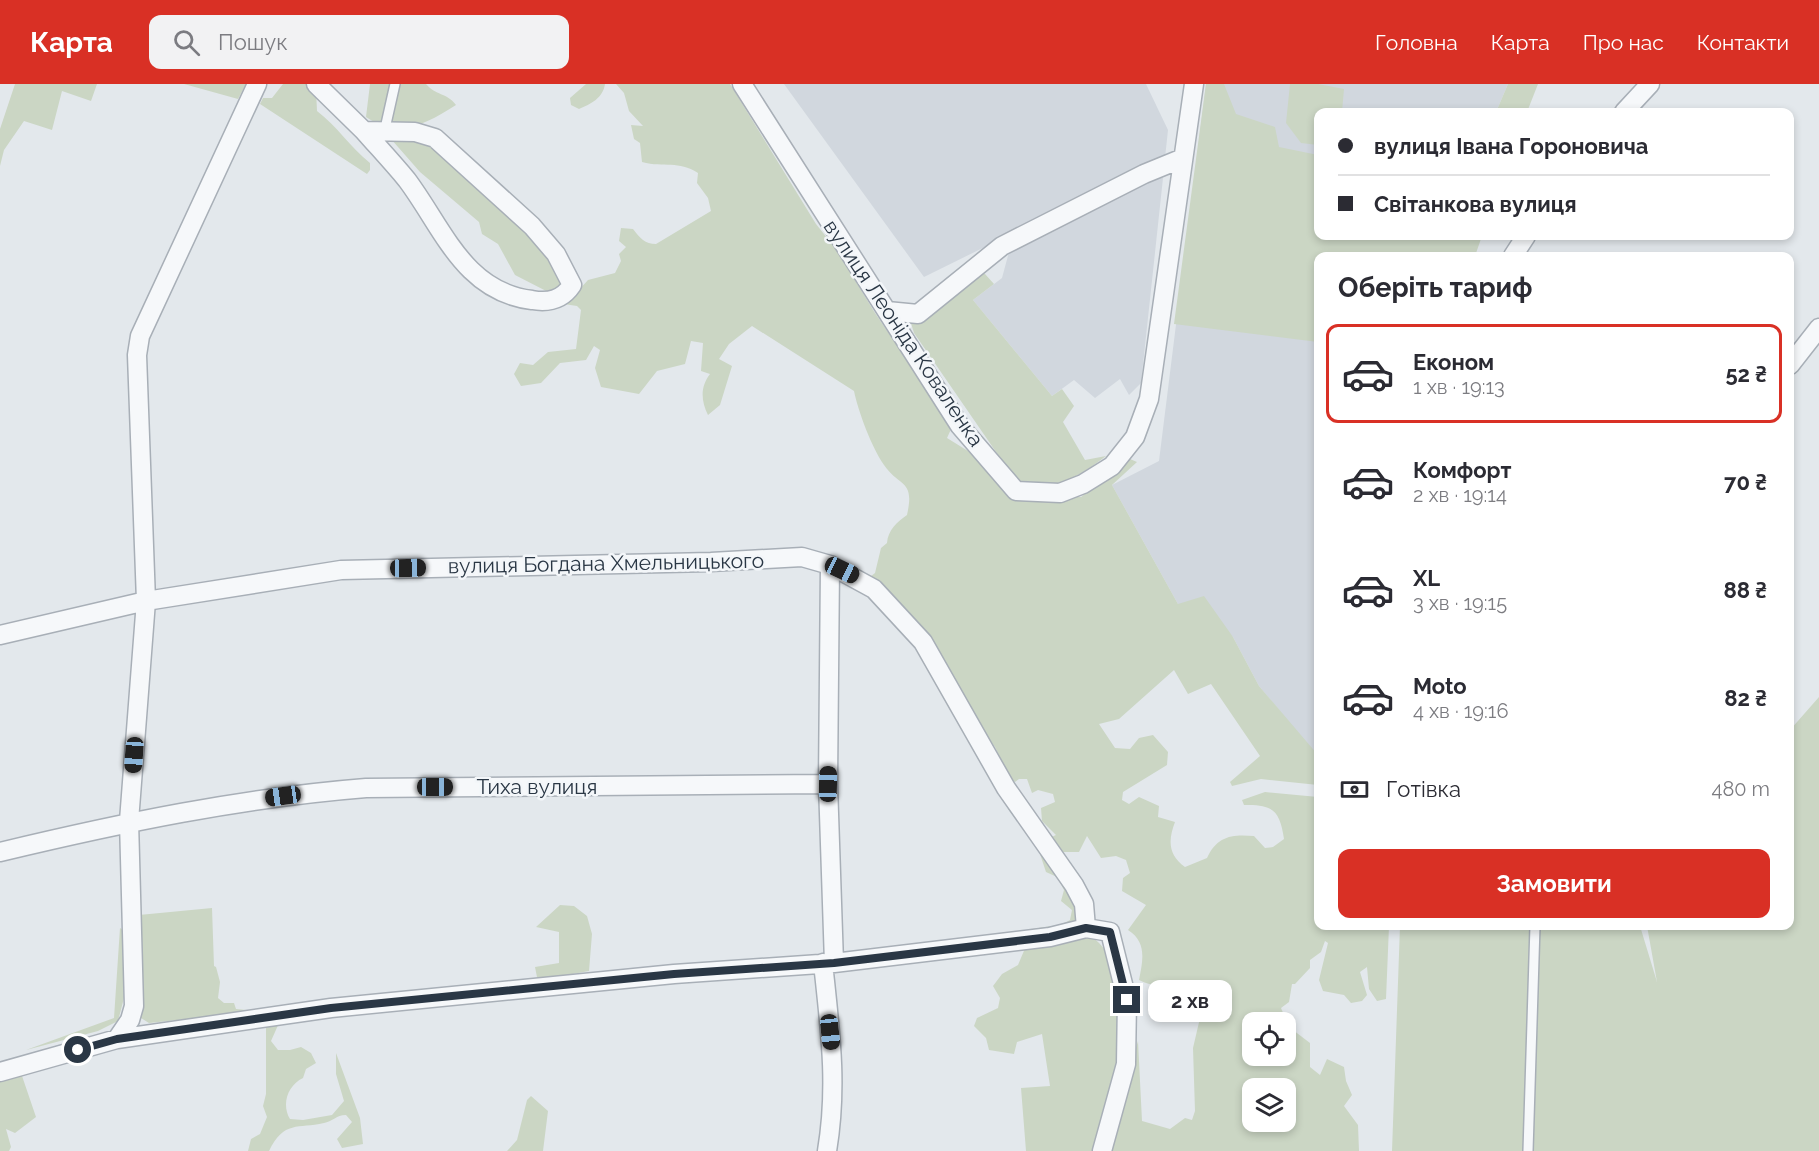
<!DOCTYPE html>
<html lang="uk">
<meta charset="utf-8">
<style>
body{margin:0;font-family:Raleway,sans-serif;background:#f2f2f3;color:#2b2b33;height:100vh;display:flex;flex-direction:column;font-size:22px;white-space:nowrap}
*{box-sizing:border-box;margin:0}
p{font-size:20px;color:#7c7c81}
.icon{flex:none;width:33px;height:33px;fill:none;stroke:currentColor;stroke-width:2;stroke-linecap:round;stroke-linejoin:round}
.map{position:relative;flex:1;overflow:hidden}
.sheet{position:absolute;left:1314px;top:168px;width:480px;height:678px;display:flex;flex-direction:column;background:#fff;border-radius:12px;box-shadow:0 3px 9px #0003}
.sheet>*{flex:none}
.top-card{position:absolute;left:1314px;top:24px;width:480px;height:132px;border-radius:12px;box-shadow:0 3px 9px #0003;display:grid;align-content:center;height:132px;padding:0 24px;background:#fff}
.controls{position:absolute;left:1242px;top:928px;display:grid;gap:12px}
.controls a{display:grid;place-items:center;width:54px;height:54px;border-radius:12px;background:#fff;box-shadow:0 3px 9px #0003;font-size:30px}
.end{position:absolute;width:27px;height:27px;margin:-14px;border:8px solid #2a3745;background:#fff;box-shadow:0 0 0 3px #fff}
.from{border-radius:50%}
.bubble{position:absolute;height:42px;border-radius:12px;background:#fff;box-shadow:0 3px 9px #0003;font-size:20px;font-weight:700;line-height:42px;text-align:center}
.car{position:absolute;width:18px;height:36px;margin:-18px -9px;border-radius:8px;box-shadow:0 0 4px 2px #0007;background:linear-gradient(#222 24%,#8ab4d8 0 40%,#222 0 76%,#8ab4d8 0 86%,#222 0)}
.top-card b{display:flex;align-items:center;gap:21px;height:57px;font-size:22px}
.top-card b+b{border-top:2px solid #e1e1e2}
.top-card i{width:15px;height:15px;background:#2b2b33}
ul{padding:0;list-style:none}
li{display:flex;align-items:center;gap:18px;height:99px;margin:0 12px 9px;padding:0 12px;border:3px solid transparent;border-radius:12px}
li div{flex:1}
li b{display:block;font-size:22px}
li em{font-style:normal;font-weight:700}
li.selected{border-color:#d93025}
li>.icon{width:54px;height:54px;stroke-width:1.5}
h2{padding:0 24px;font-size:27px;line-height:72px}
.pay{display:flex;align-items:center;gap:15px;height:66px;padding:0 24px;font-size:22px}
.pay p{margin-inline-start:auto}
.action{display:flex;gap:12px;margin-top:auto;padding:12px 24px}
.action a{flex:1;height:69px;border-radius:12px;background:#d93025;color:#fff;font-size:24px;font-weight:700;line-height:69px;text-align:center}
header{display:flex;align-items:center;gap:36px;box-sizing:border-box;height:84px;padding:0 30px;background:#d93025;color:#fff}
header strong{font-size:28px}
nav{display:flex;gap:33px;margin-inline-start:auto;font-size:21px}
.search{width:420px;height:54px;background:#f2f2f3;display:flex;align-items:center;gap:15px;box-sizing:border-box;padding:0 21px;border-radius:12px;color:#7c7c81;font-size:22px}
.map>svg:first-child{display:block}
.built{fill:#d1d7de}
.green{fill:#cbd6c4;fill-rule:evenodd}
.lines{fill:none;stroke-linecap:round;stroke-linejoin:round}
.service-casing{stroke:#a8afb7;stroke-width:12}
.minor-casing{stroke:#a8afb7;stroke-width:21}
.service{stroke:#f6f8fa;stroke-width:9}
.minor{stroke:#f6f8fa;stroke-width:18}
.route{stroke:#2a3745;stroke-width:8}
.labels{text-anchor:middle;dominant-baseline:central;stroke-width:5;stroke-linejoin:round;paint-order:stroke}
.street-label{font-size:21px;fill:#2a3745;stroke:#f3f6f9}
</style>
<header>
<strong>Карта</strong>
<div class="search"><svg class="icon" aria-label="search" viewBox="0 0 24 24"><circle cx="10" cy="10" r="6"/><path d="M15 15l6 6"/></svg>Пошук</div>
<nav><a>Головна</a><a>Карта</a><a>Про нас</a><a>Контакти</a></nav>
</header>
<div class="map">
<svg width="1819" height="1067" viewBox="0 0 1819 1067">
<rect width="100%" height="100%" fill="#e3e8ec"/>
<path class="built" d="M 784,0 L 1146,0 L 1168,46 L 1165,74 L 924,193 Z
M 1206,0 L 1508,0 L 1496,28 L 1318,28 L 1318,673 L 1259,602 L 1233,553 L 1178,520 L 1112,401 L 1159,377 Z
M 1146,94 L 1163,94 L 1141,299 L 1129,311 L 1120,295 L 1095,314 L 1074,296 L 1052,312 L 973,216 L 1002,194 L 1009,168 Z"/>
<path class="green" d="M 15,0 L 97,0 L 91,17 L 62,7 L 52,46 L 24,37 L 4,66 L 0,82 L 0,45 Z
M 184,0 L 246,0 L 238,15 Z
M 283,0 L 311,0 L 316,6 L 317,27 C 337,42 350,63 370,79 L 370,86 L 367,90 L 260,20 L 263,14 L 272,14 Z
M 370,0 L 426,0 C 436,12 446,8 456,21 C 426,40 399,55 366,33 Z
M 586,0 L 605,0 C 603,14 591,20 579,25 L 571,21 L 570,14 Z
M 616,0 L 730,0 L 816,140 L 836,165 L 875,229 L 952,343 L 947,354 L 968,367 L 1001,402 L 1062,412 L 1081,413 L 1130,375 L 1137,378 L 1112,401 L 1178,520 L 1204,512 L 1233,553 L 1259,602 L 1318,671 L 1318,701 L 1261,695 L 1232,702 L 1230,698 L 1260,672 L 1211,600 L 1188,610 L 1174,586 L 1119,635 L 1099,640 L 1115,664 L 1130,665 L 1139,654 L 1153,651 L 1168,668 L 1167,681 L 1123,708 L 1122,716 L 1129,720 L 1139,713 L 1159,722 L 1158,733 L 1175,738 C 1168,756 1168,771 1185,783 L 1207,774 C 1217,752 1232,750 1254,752 L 1265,764 L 1273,763 L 1284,755 C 1280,727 1273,720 1244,721 L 1242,716 L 1265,708 L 1318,713 L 1318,842 L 1389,842 L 1386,915 L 1377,917 L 1369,905 L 1367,883 L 1360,888 L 1367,911 L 1362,917 L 1351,919 L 1344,911 L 1323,907 L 1319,896 L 1328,859 L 1325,857 L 1321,868 L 1310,876 L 1310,884 L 1295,900 L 1292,900 L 1289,918 L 1281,924 L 1289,943 L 1310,959 L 1310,983 L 1320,991 L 1327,975 L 1344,983 L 1346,997 L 1352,1011 L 1344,1022 L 1358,1041 L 1359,1067 L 1107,1067 L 1138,957 L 1142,1037 L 1170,1045 L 1185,1034 L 1192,1036 L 1195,1027 L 1193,964 L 1200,934 L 1192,930 L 1184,905 L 1177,896 C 1162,902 1153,903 1139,896 C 1143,876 1147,858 1128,846 L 1146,821 L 1122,807 L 1123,794 L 1130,789 L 1126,776 L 1116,772 L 1101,774 L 1087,752 L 1079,768 L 1064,768 L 1053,775 L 1074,803 L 1080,839 L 1019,850 C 1035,841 1056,845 1070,836 L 1072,826 L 1061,817 L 1064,806 L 1057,793 L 1046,788 L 1037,761 L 1008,725 L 1008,720 L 1043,757 L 1056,751 L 1042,737 L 1041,724 L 1055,718 L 1053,710 L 1038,706 L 1032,709 L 1027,695 L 1019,695 L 1015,698 L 1010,695 L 995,663 L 870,493 L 875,489 L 881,464 L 887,459 C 888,446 897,438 907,431 C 915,395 900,404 884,381 C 872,364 858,327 854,307 L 752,242 L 729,260 L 719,275 L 732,282 L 720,321 L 708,331 C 701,317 700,303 710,290 L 701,287 L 703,259 L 691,257 L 685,280 L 657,287 L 639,310 L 601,303 L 595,284 L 600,266 L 594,262 L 586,276 L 560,279 L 541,299 L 521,302 L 514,290 L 520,279 L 533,281 L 548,268 L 576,265 L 581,226 L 577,222 L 557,219 L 550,209 L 515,191 L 498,160 L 482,150 L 479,138 L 420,88 L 391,55 L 430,58 L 530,145 L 577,208 L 588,196 L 615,189 L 621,177 L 619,170 L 626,163 L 619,157 L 621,144 L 633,145 C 640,154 645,160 656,160 L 711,127 L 708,114 L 697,99 L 698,89 C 678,76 665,84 642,78 L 640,59 L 634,55 L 631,41 L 643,42 L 629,27 L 624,9 ZM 1252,939 L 1286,939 L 1286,972 L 1252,972 ZM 1252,1005 L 1286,1005 L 1286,1038 L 1252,1038 Z
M 1206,0 L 1224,0 L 1236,30 L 1275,43 L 1279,63 L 1318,71 L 1318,152 L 1482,152 L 1475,172 L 1318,172 L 1318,258 L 1174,240 Z
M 1290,0 L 1318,0 L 1344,5 L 1342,28 L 1318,28 L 1318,61 L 1301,59 L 1286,39 Z
M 1508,0 L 1538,0 L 1527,28 L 1496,28 Z
M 971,185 L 985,190 L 994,200 L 973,216 L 1052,312 L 1062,305 L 1074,322 L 1063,338 L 1085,376 L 1106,372 C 1079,393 1046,413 1014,394 L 914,249 L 910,236 Z
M 1819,613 L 1819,1067 L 1392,1067 L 1400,842 L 1640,842 L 1657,898 L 1647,842 L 1790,842 L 1790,646 Z
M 560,821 L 574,822 L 587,832 L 592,850 L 589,887 L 556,893 L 537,893 L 535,883 L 559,879 L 559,848 L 536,843 Z
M 212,824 L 214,882 L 216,883 L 220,898 L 218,914 L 224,919 L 234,919 L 236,925 L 246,926 L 244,929 L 149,939 L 141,934 L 139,831 Z
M 120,844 L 123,846 L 124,914 L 118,937 L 98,947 L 26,966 L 114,934 Z
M 1091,852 C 1148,894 1112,1010 1099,1067 L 1026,1067 L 1021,1004 L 1050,1002 L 1042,950 L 1017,958 L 1014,970 L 989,966 L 986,954 L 974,942 L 977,934 L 998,924 L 1000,914 L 993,902 L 1002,890 L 1018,881 L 1026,862 Z
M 279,939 L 271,957 L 278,966 L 290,966 L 301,963 L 311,969 L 316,979 L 306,985 L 303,994 C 288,1001 281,1020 290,1035 L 303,1036 L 332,1031 L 344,1017 L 336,990 L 336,969 L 360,1034 L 363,1060 L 342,1064 L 337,1055 L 352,1038 L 346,1031 C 336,1031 332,1038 324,1039 C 298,1045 284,1036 269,1067 L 248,1067 L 251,1055 L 260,1050 L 267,1033 L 263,1022 L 266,1010 L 266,941 Z
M 21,989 L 36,1033 L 15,1049 L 6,1045 L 11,1063 L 9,1067 L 0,1067 L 0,997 Z
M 531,1012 L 548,1027 L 543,1067 L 507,1067 L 517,1056 L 527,1016 Z"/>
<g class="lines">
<defs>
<path id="service" d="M 384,49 L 395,0
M 1528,1067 L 1535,842"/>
<path id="minor" d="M 316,0 L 364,47 L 415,48 L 435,54 L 532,142 L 556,170 L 572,201 C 562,216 549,219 532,216 C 464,208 443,144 407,96 C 393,79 378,63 364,47
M 742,0 L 960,342 L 1016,407 L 1060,409 L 1083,400 L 1112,382 L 1135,353 L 1149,315 L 1194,0
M 1624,28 L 1650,0
M 1513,172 L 1526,152
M 887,227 L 918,230 L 1002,162 L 1144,90 L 1183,74
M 1790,281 L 1819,244
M 830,481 L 828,700 L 834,879
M 0,551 L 146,517 L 341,486 L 711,478 L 802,473 L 830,481 L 874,505 L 923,558 L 1006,704 L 1074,801 L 1084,820 L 1086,844
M 0,768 C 121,739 241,714 366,704 L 828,700
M 823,879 C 830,945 838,1002 827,1067
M 117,955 L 130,936 L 134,922 L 129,737 L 146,517 L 137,271 L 140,252 L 257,0
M 0,988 L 117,955 L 331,924 L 674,890 L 834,879 L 1050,853 L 1086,844 L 1110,848 L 1127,916 L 1126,980 L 1102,1067"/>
</defs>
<use href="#service" class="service-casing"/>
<use href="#minor" class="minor-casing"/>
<use href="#service" class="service"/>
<use href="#minor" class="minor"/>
</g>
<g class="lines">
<path class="route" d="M 78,966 L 117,955 L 331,924 L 674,890 L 834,879 L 1050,853 L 1086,844 L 1110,848 L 1127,916"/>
</g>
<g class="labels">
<g class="street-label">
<text transform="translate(904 249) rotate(56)">вулиця Леоніда Коваленка</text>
<text transform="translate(606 479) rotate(-1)">вулиця Богдана Хмельницького</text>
<text x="537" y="702">Тиха вулиця</text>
</g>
</g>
</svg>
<div class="controls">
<a><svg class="icon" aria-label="locate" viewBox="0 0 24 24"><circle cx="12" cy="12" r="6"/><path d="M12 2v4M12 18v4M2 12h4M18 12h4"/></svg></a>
<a><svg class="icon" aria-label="layers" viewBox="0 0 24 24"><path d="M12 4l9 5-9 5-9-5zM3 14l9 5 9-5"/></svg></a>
</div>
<i class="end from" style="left:78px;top:966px"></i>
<i class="end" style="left:1127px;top:916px"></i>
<div class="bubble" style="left:1148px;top:896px;width:84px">2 хв</div>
<i class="car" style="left:408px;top:484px;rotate:89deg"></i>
<i class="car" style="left:842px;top:486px;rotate:115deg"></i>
<i class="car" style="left:134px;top:671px;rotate:184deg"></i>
<i class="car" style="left:828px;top:700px;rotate:1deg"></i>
<i class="car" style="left:435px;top:703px;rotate:90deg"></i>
<i class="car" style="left:283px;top:712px;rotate:262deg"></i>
<i class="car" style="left:830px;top:948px;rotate:174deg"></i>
<div class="top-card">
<b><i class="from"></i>вулиця Івана Гороновича</b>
<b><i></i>Світанкова вулиця</b>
</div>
<section class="sheet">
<h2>Оберіть тариф</h2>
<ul>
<li class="selected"><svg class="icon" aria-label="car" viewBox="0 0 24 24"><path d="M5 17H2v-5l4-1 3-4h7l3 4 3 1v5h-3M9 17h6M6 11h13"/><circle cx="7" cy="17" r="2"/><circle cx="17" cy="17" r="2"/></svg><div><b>Економ</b><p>1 хв · 19:13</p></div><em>52 ₴</em></li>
<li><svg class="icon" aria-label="car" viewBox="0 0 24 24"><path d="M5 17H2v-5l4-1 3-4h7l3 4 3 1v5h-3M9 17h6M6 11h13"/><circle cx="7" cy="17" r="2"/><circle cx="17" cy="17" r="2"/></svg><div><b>Комфорт</b><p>2 хв · 19:14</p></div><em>70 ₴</em></li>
<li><svg class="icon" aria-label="car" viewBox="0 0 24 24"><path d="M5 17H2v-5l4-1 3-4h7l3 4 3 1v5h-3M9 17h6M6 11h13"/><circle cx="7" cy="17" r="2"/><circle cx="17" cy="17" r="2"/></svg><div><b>XL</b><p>3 хв · 19:15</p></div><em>88 ₴</em></li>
<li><svg class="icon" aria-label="car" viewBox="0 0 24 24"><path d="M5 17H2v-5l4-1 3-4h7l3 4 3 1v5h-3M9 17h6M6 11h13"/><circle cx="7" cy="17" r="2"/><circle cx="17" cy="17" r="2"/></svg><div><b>Moto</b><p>4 хв · 19:16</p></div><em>82 ₴</em></li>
</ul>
<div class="pay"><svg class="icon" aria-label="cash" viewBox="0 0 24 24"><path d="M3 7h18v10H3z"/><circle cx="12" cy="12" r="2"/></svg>Готівка<p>480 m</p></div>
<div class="action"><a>Замовити</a></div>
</section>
</div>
